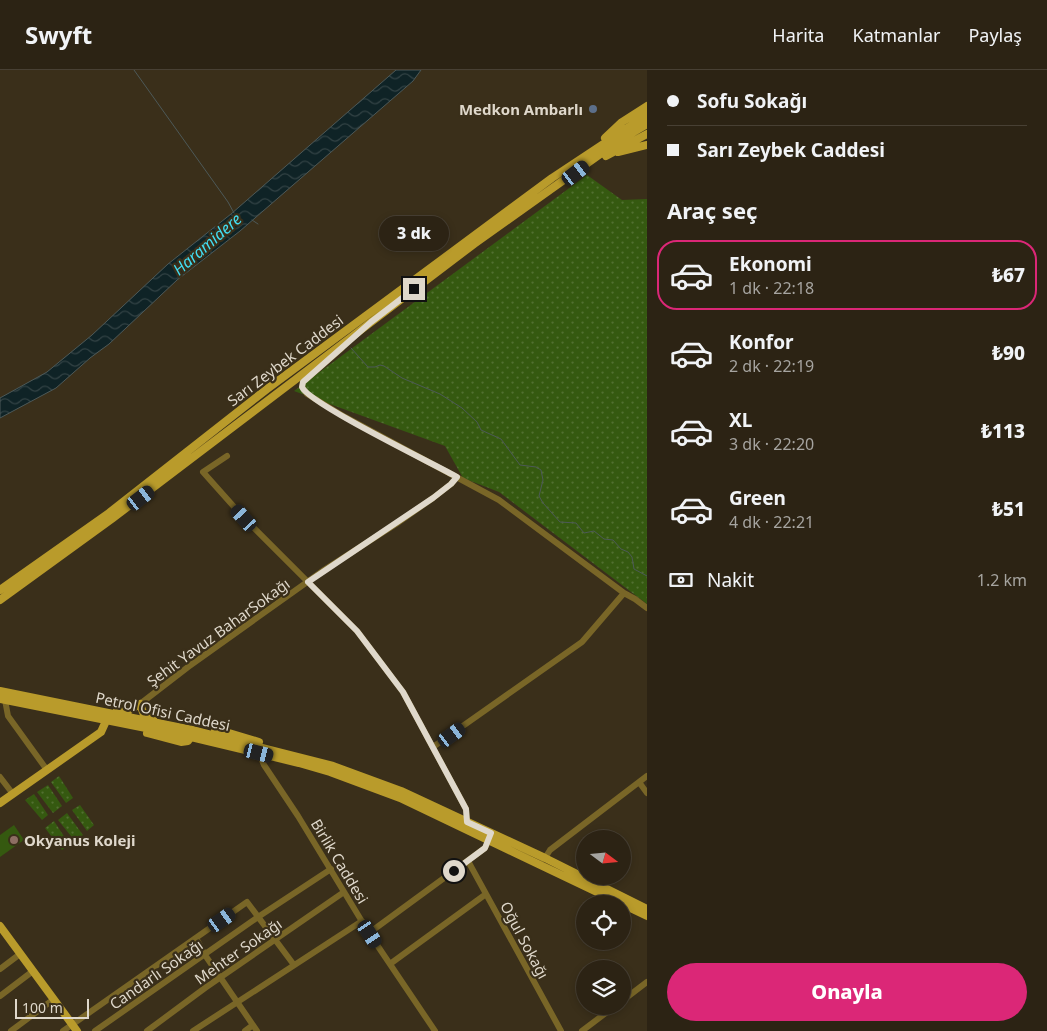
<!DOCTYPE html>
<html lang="tr">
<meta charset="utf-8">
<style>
body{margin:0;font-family:"Noto Sans",sans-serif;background:#382f22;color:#f1f3f6;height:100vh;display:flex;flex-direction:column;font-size:19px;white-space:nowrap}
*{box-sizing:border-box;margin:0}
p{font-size:16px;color:#a6a4a0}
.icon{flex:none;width:28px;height:28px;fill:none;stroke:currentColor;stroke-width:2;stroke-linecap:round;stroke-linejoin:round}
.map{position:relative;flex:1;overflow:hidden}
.side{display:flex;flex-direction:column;background:#2c2314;width:400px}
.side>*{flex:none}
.top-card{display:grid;align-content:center;height:110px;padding:0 20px;background:#2c2314}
.needle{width:32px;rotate:106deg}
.controls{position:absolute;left:576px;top:760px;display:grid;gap:10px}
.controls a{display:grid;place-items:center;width:55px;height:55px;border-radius:50%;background:#2c2314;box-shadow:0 2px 8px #0003,0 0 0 1px #484034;font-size:25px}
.scale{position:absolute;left:15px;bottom:12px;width:74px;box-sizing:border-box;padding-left:5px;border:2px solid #dfd8cb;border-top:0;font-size:14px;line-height:18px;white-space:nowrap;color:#dfd8cb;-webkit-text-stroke:4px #3a2f1a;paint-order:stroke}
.end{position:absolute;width:22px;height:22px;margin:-11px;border:6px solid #dfd8cb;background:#111;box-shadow:0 0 0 2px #111}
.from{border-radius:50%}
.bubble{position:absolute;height:35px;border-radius:18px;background:#2c2314;box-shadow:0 2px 8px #0003,0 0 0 1px #484034;font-size:16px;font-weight:800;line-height:35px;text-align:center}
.car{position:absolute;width:15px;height:30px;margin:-15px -8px;border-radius:6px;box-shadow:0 0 4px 1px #0007;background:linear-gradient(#222 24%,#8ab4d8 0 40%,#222 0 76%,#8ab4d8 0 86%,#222 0)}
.top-card b{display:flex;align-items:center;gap:18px;height:48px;font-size:19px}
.top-card b+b{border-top:1px solid #484034}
.top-card i{width:12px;height:12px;background:#f1f3f6}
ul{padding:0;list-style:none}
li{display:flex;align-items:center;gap:15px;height:70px;margin:0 10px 8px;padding:0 10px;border:2px solid transparent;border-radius:20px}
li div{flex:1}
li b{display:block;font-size:19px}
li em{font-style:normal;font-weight:800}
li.selected{border-color:#db2777}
li>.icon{width:45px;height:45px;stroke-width:1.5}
h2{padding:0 20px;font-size:22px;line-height:60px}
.pay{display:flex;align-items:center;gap:12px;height:55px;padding:0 20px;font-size:19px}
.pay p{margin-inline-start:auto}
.primary-button{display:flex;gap:10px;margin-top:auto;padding:10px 20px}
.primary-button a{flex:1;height:58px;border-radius:30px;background:#db2777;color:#fff;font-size:20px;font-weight:800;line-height:58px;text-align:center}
header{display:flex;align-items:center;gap:30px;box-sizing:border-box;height:70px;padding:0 25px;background:#2c2314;border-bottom:1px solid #484034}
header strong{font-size:24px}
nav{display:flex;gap:28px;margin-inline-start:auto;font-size:18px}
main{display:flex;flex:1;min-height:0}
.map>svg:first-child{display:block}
.grass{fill:url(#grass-dots)}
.pitch{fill:#355910}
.water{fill:url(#water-waves);stroke:#4d5958}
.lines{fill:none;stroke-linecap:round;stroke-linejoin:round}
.stream{stroke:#4d5958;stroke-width:1}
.minor{stroke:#796627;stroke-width:6}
.major{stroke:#b99b2b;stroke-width:8}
.route{stroke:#dfd8cb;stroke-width:6}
.service-dot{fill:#5c6f8a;stroke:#3a2f1a;stroke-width:2}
.education-dot{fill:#8d6e63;stroke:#3a2f1a;stroke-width:2}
.labels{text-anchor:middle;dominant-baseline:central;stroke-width:4.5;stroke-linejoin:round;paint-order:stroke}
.poi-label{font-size:15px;font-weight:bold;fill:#dfd8cb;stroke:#3a2f1a;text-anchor:end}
.street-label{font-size:15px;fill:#dfd8cb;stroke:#3a2f1a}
.water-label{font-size:16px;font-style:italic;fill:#42ddf2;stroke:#3a2f1a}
</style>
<header>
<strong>Swyft</strong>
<nav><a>Harita</a><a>Katmanlar</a><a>Paylaş</a></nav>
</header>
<main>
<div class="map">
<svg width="647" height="961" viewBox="0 0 647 961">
<defs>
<pattern id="grass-dots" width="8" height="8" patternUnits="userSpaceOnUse" patternTransform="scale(1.25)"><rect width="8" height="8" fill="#355910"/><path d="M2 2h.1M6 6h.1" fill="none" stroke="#527031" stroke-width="1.8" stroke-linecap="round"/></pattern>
<pattern id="water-waves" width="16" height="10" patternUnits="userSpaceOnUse" patternTransform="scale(1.25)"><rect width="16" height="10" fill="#0f2326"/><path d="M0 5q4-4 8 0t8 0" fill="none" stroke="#324244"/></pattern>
</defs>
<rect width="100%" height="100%" fill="#3a2f1a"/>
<path class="grass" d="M 587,105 L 622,130 L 647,129 L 647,534 L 499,422 L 463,408 L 445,376 L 294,321 Z
M 59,706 L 73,728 L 66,733 L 51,712 Z
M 48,715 L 62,736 L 53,743 L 37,722 Z
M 34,724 L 48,745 L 42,750 L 25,730 Z
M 80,735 L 94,755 L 87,761 L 72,740 Z
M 67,743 L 83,765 L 75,771 L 58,750 Z
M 54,751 L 69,774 L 62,780 L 45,758 Z"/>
<path class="pitch" d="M 14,755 L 24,770 L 0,787 L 0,765 Z"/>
<path class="water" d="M 396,0 L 421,0 L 413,11 L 240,161 L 177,210 L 109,274 L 90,288 L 56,318 L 0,348 L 0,328 L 47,302 L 92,265 L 168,194 L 231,144 Z"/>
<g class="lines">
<path class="stream" d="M 134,0 L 228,132 L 234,143
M 252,150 L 258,154
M 351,278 L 368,297 L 375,297 L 380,295 L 384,296 L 402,308 L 440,324 L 462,338 L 477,352 L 481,360 L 501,369 L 520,395 L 536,397 L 541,400 L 543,410 L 539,426 L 543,433 L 560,452 L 576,453 L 584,463 L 594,461 L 604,469 L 613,470 L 621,479 L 628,482 L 632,487 L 634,499 L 647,506"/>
<path class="minor" d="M 342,278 L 303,312 L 302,317 L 307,324 L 345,347 L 499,430 L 624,523 L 635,529 L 647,538
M 227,386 L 203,402 L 244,448 L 357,561 L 403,622 L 466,739 L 467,752
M 5,630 L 8,646 L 47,700
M 140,634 L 188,597 L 324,500 L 396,454 L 433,428 L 451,414 L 457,407
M 433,677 L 582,572 L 624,523
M 259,683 L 264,695 L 298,746 L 369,863 L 435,961
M 0,707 L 13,724
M 639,712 L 647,723
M 545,788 L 550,780 L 647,706
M 468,791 L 561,961
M 369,863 L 485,778 L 489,770
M 196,868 L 205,885 L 257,961
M 390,894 L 486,824
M 0,899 L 20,884
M 0,926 L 33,901
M 622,931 L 647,912
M 11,961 L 54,929
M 63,961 L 247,832 L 294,895
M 95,961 L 258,847 L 331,799
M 147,961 L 205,918 L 344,822
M 193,961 L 362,851
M 245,961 L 253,955
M 582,961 L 615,936"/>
<path class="major" d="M 605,68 L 622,52 L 647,36
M 618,82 L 647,75
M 606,86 L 647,64
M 0,520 L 109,443 L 267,319 L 552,108 L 647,45
M 0,530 L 113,448 L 474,174 L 620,70 L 647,54
M 0,621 L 192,660 L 333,696 L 401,721 L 545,788 L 647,839
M 0,629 L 191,667 L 299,693 L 330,702 L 400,728 L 647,846
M 117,641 L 126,642 L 140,634 L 144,645 L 153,648
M 147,663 L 181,672 L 188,671 L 191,666
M 212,668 L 215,661 L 219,660 L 259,672
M 0,733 L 101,662 L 106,651
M 0,856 L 77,961"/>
</g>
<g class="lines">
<path class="route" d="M 414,219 L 371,252 L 303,312 L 302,317 C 308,333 434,394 457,407 L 451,414 L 433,428 L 308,512 L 357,561 L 403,622 L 466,739 L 467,752 L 491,763 L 485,778 L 454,801"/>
</g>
<circle class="service-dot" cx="593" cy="39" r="5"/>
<circle class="education-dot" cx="14" cy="770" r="5"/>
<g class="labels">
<g class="poi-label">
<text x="583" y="39">Medkon Ambarlı</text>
<text x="24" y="770" text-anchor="start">Okyanus Koleji</text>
</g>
<g class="street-label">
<text transform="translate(285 290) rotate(-37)">Sarı Zeybek Caddesi</text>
<text transform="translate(218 562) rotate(-36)">Şehit Yavuz BaharSokağı</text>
<text transform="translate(163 641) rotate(12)">Petrol Ofisi Caddesi</text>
<text transform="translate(340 791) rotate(59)">Birlik Caddesi</text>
<text transform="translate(525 870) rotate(62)">Oğul Sokağı</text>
<text transform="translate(238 881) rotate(-35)">Mehter Sokağı</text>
<text transform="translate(156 904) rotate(-35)">Candarlı Sokağı</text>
</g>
<g class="water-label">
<text transform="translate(207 174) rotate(-41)">Haramidere</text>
</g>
</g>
</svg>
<div class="controls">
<a><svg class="needle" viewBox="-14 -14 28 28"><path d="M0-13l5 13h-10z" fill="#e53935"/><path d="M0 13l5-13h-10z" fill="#a6a4a0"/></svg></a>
<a><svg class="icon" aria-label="locate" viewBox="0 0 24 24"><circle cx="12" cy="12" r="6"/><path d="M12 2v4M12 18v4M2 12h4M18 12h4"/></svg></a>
<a><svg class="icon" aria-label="layers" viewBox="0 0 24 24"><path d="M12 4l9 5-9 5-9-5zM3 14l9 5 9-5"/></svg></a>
</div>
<div class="scale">100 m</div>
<i class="end from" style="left:454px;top:801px"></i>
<i class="end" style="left:414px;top:219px"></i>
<div class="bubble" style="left:379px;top:146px;width:70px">3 dk</div>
<i class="car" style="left:576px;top:103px;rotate:53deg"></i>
<i class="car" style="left:141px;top:428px;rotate:53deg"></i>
<i class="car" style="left:244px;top:448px;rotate:318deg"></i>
<i class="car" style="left:452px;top:665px;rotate:54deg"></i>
<i class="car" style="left:259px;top:683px;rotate:104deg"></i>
<i class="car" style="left:222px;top:850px;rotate:55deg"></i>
<i class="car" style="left:370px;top:864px;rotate:146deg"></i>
</div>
<section class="side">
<div class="top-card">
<b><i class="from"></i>Sofu Sokağı</b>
<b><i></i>Sarı Zeybek Caddesi</b>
</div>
<h2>Araç seç</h2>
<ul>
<li class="selected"><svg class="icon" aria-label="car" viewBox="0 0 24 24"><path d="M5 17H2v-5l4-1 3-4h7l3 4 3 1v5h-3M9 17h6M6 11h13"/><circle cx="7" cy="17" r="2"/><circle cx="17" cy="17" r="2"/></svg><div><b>Ekonomi</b><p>1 dk · 22:18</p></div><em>₺67</em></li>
<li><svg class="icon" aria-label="car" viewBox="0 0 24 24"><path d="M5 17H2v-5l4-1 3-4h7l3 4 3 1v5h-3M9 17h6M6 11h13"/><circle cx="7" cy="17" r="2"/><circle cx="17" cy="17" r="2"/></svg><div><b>Konfor</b><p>2 dk · 22:19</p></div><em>₺90</em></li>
<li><svg class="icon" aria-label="car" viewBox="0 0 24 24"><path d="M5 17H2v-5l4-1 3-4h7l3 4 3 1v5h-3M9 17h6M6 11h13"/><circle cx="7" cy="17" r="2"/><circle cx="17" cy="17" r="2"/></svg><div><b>XL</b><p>3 dk · 22:20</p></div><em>₺113</em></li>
<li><svg class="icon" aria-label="car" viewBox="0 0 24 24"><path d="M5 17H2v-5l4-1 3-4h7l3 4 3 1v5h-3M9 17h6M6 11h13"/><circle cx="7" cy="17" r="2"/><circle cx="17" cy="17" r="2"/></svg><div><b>Green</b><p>4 dk · 22:21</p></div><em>₺51</em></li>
</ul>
<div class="pay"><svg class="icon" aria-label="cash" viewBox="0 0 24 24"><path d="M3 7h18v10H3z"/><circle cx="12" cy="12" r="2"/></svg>Nakit<p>1.2 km</p></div>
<div class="primary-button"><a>Onayla</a></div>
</section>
</main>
